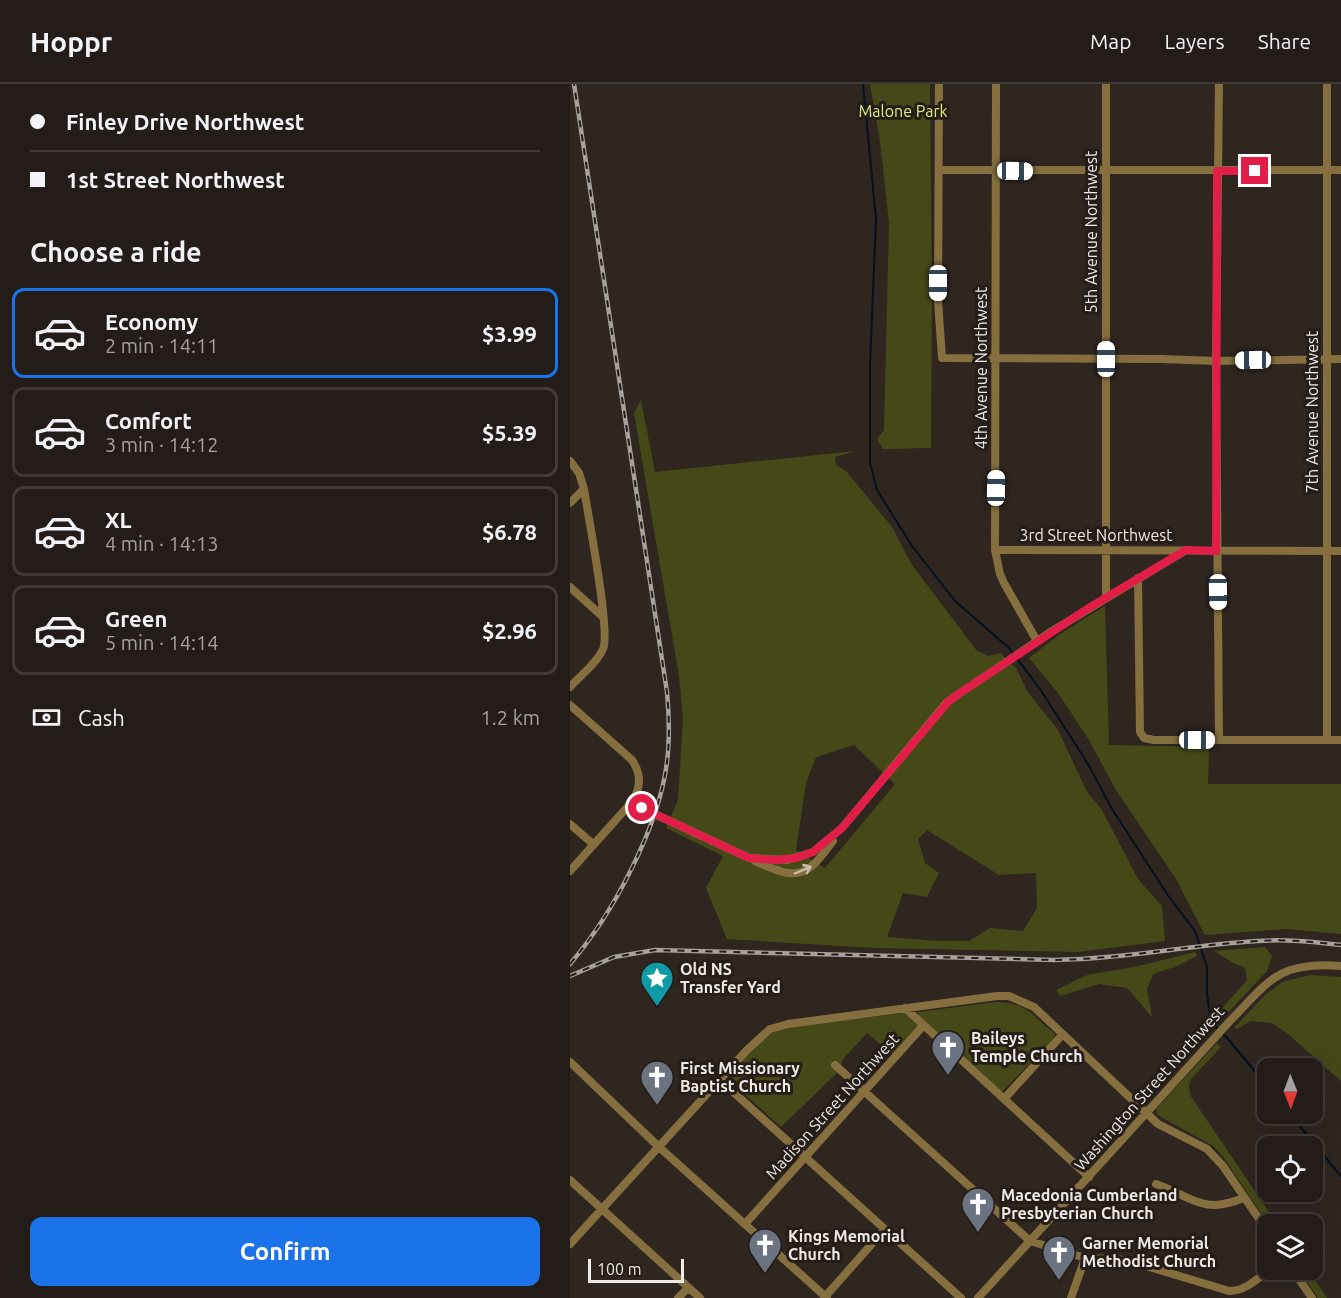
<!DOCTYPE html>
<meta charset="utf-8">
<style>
body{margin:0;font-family:Ubuntu,sans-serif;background:#2b2521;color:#f1f3f6;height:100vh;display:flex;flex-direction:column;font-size:22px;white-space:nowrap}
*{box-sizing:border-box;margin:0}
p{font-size:20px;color:#a3a1a2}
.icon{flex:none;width:33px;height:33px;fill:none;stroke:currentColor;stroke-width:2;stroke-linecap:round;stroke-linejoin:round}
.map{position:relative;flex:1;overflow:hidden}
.sheet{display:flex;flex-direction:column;background:#231c18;width:570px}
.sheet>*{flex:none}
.top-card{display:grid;align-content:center;height:132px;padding:0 30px;background:#231c18}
.needle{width:39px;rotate:179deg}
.buttons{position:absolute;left:687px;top:974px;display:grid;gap:12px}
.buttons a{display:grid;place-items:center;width:66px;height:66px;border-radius:12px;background:#231c18;box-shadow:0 6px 24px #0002,0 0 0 2px #403a37;font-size:30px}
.scale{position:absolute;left:18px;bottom:15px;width:96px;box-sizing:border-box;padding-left:6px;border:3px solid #eee9e5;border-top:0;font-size:16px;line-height:21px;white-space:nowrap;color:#eee9e5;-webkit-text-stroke:4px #251d17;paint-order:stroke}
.end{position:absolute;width:27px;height:27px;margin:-14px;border:8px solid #e11d48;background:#fff;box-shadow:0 0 0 3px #fff}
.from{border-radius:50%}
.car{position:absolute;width:18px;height:36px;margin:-18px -9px;border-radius:8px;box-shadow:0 0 4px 2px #0007;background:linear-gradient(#fff 24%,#345 0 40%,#fff 0 76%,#345 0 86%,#fff 0)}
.top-card b{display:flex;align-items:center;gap:21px;height:57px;font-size:22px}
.top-card b+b{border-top:2px solid #403a37}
.top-card i{width:15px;height:15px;background:#f1f3f6}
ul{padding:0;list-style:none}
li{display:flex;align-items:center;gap:18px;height:90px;margin:0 12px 9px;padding:0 18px;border:3px solid #403a37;border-radius:12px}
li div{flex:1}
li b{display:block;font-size:22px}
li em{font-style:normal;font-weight:600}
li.selected{border-color:#1a73e8}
li>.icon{width:54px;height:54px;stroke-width:1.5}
h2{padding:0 30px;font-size:27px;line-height:72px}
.pay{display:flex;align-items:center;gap:15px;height:66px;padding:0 30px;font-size:22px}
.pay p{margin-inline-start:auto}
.cta{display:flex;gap:12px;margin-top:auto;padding:12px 30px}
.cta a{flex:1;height:69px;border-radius:12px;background:#1a73e8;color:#fff;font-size:24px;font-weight:600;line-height:69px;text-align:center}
header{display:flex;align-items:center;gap:36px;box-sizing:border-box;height:84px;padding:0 30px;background:#231c18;border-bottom:2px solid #403a37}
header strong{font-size:28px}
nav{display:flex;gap:33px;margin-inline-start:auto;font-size:21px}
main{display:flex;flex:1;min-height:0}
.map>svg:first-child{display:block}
.green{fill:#454918;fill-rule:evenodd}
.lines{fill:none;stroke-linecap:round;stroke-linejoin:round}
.stream{stroke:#011220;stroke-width:2}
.minor{stroke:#856f3f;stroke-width:8}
.rail-casing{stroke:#a7a19c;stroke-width:4.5}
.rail{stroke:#251d17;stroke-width:2;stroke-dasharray:7;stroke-linecap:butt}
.oneway{stroke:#c9beab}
.route{stroke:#e11d48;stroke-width:8}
.labels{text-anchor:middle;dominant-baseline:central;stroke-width:6;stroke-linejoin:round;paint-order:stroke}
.park-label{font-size:16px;fill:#dfeb84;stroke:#251d17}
.street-label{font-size:16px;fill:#eee9e5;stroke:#251d17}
.poi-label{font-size:16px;font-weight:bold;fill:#eee9e5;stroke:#251d17;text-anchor:start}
</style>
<header>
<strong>Hoppr</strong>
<nav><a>Map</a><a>Layers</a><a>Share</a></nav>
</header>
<main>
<section class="sheet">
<div class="top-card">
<b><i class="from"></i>Finley Drive Northwest</b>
<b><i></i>1st Street Northwest</b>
</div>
<h2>Choose a ride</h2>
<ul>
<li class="selected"><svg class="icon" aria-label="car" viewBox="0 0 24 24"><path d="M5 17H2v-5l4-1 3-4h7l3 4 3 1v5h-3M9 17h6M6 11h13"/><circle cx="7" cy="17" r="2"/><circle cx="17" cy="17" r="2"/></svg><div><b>Economy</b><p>2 min · 14:11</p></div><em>$3.99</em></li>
<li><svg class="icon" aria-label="car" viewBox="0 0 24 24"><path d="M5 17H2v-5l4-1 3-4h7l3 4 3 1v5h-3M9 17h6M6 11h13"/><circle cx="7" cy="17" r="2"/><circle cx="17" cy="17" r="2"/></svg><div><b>Comfort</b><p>3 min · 14:12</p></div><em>$5.39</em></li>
<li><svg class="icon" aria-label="car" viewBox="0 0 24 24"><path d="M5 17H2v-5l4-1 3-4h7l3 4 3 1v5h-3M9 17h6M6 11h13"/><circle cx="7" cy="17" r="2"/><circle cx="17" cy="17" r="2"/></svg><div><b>XL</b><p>4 min · 14:13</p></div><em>$6.78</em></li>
<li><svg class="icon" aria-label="car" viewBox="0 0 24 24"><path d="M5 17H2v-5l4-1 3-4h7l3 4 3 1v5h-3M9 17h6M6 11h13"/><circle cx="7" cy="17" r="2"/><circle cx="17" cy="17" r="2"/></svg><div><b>Green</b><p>5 min · 14:14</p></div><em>$2.96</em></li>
</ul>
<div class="pay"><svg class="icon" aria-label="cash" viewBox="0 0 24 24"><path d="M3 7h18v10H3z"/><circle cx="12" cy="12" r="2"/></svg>Cash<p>1.2 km</p></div>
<div class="cta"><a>Confirm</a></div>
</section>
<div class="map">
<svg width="771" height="1214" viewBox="0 0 771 1214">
<rect width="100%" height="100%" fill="#2f2620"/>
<path class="green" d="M 300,0 L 360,0 L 362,205 L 361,364 L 313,365 L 307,355 L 314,346 L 319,139 L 310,57 Z
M 71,316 L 85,388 L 286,367 L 265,373 L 266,381 L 276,387 L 322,443 L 342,481 L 407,567 L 418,572 L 430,569 L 446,584 L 457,607 L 488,646 L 517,708 L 532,726 L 568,795 L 592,822 L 595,857 L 509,868 L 304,864 L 157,855 L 136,804 L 153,772 L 96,744 L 108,716 L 113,635 L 109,592 L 64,329 ZM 284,661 L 325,700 L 255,784 L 226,766 L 236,699 L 246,673 ZM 357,746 L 429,791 L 466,789 L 467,824 L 453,847 L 420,844 L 399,857 L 371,857 L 317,853 L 333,809 L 357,813 L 369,789 L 355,779 L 348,755 Z
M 535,522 L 539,661 L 639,663 L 638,700 L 771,700 L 771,850 L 717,845 L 635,851 L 606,795 L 546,706 L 519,656 L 488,609 L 459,574 L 490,550 Z
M 695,863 L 702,872 L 697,887 L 651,936 L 648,929 L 677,896 L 675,884 L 663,879 L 644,867 Z
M 625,868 L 627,872 L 605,883 L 583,890 L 577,905 L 582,933 L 557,904 L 529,900 L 490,912 L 486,906 L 517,891 L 564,883 Z
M 740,891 L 771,893 L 771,997 L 718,950 L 702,939 L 681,937 L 667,945 L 664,944 L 696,910 L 712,898 Z
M 425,918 C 458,918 462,932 485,950 L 483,955 L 432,1008 L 348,931 L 348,928 Z
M 334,929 L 349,942 L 323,971 L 297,949 L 274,974 L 268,988 L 211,1043 L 161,998 L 159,992 C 173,974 190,957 209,944 Z
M 647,959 L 651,963 L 621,995 L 619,1001 L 620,1011 L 707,1140 L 698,1140 L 654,1074 L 643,1062 L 588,1031 L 586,1025 Z
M 728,1185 L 738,1185 L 757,1214 L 748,1214 Z"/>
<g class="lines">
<path class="stream" d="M 293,0 L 306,135 L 300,281 L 300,379 L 307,406 L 342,462 L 385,517 L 439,564 L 470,605 L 518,680 L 542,725 L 599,813 L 625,847 L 637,883 L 637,910 L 641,938 L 658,955 L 698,1003
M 719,1029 L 771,1092"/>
<path class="minor" d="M 369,0 L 368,217 L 372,274 L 591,275 L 646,277 L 771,275
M 426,0 L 425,466 L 430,490 L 434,499 L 467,557
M 649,0 L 646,277 L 649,656
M 757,0 L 757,656
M 369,86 L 771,86
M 0,377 L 9,389 L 14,405 C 18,431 41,549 33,565 C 27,579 10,592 0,603
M 0,419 L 14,405
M 425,466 L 771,467
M 568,494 L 570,648 L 574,654 L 584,656 L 771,656
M 0,503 L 33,533
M 536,513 L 536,0
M 0,621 L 62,676 C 72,691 71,704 61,719 L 0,787
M 61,719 L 179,774 L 217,776 L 243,768 L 272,744 L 377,618 L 479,549 L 616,466
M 0,740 L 23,760
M 185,777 C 228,797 236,794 263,757
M 335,924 L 519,1093
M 0,978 L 89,1063 L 257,1214
M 265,981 L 460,1157 L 515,1174 L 547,1175 L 563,1178 L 659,1207 C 676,1207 687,1195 700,1185
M 150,996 L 391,1214
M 434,1015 L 492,951
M 0,1096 L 130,1214
M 586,1100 C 622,1113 633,1131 673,1114
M 175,1140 L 353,942
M 0,1160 L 177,966 L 200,945 L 218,940 L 427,912 L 439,912 L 464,923 L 588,1040 L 637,1065 L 653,1082 L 698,1148
M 722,1185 L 742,1214
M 108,1214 L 118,1204
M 254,1214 L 315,1145
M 408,1214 L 659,938 C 699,897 708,877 771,882
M 501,1214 L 515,1174"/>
<defs>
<path id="rail" d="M 0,880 C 43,830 89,743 97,678 C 100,654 99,631 97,608 L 4,0
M 0,892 L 44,873 L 85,866 L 484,876 C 553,875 620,861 688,857 C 716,855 743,858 771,861"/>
</defs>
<use href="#rail" class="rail-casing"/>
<use href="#rail" class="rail"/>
</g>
<defs><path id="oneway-shaft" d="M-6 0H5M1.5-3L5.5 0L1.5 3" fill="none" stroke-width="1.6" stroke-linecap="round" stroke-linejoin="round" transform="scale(1.5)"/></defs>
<use class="oneway" href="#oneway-shaft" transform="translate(233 786) rotate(-23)"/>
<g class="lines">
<path class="route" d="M 72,724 L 179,774 L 205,776 L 226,774 L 243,768 L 272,744 L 378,618 L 387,611 L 517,525 L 616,466 L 646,467 L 647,87 L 685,87"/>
</g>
<defs>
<symbol id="sight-pin" viewBox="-11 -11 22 30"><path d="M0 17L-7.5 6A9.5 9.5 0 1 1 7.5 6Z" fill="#0f9aa8" stroke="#251d17"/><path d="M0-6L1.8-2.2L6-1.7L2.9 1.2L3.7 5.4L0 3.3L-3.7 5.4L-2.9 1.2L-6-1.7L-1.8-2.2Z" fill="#fff"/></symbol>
<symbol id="church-pin" viewBox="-11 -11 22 30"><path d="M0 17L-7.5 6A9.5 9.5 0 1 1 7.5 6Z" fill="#6b7280" stroke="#251d17"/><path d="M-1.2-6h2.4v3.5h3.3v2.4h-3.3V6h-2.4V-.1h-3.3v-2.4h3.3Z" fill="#fff"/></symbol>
</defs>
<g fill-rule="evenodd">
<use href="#sight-pin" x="68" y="875" width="38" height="52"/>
<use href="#church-pin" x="359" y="944" width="38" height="52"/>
<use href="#church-pin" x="68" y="974" width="38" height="52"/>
<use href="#church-pin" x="389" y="1101" width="38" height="52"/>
<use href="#church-pin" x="176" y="1142" width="38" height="52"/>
<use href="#church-pin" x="470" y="1149" width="38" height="52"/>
</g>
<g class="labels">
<g class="park-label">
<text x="333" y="27">Malone Park</text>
</g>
<g class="street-label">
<text transform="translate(521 148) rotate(-90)">5th Avenue Northwest</text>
<text transform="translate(411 284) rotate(-90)">4th Avenue Northwest</text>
<text transform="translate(742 328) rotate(-90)">7th Avenue Northwest</text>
<text x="526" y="451">3rd Street Northwest</text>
<text transform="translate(579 1004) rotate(-48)">Washington Street Northwest</text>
<text transform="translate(262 1022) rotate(-48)">Madison Street Northwest</text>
</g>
<g class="poi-label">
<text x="110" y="885">Old NS<tspan x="110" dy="18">Transfer Yard</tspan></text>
<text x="401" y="954">Baileys<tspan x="401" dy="18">Temple Church</tspan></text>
<text x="110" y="984">First Missionary<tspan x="110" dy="18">Baptist Church</tspan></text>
<text x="431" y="1111">Macedonia Cumberland<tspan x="431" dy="18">Presbyterian Church</tspan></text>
<text x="218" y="1152">Kings Memorial<tspan x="218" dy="18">Church</tspan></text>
<text x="512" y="1159">Garner Memorial<tspan x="512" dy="18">Methodist Church</tspan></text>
</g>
</g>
</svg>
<div class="buttons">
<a><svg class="needle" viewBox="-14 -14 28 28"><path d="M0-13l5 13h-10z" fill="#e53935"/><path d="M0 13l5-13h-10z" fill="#a3a1a2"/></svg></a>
<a><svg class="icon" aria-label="locate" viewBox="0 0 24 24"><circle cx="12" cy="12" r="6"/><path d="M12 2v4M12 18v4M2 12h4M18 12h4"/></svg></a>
<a><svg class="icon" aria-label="layers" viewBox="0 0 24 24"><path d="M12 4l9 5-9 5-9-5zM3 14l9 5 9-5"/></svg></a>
</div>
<div class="scale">100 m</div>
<i class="end from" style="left:72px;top:724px"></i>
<i class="end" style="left:685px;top:87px"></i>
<i class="car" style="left:445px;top:87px;rotate:91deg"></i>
<i class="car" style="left:368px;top:199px;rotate:180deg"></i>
<i class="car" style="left:536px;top:275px;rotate:0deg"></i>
<i class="car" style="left:683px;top:276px;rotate:269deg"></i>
<i class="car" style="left:426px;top:404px;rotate:1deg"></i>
<i class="car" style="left:648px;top:508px;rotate:179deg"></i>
<i class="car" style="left:627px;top:656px;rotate:90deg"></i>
</div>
</main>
